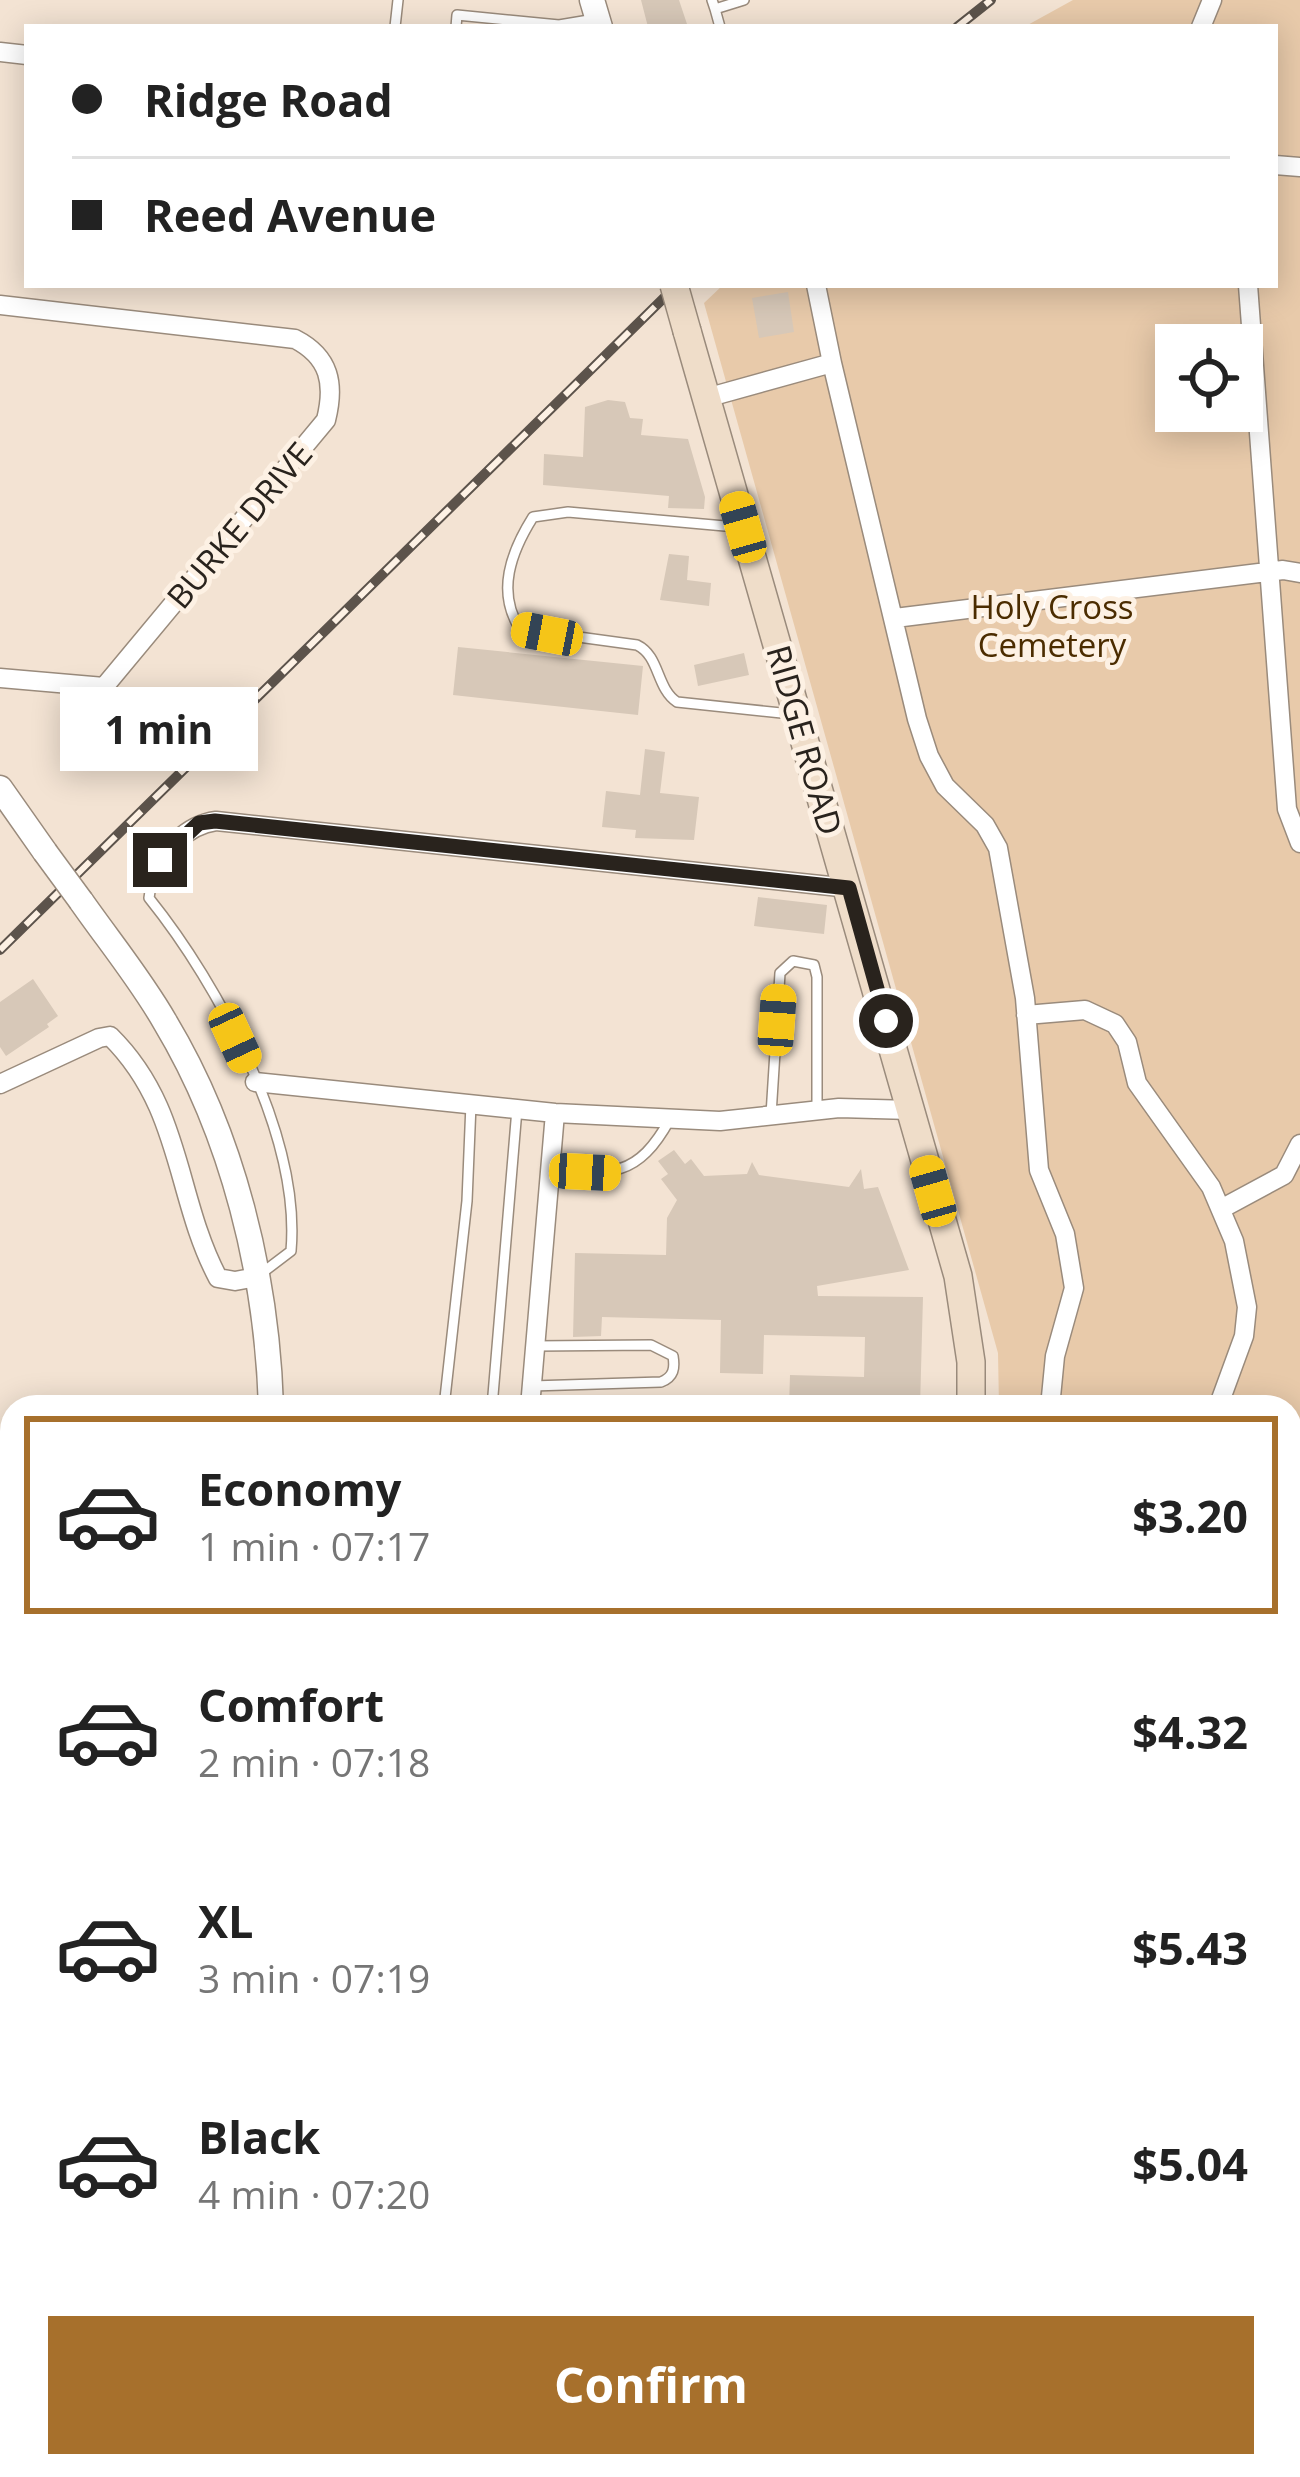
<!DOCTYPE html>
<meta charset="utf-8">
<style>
body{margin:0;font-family:"Open Sans",sans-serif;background:#f6f6f6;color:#222;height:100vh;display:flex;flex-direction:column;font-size:45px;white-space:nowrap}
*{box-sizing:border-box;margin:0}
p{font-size:39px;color:#767676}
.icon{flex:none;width:66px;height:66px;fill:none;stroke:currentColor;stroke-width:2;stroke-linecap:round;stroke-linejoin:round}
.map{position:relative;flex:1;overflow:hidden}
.panel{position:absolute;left:0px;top:1395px;width:1302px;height:1083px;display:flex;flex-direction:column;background:#fff;border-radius:36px 36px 0 0;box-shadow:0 6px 30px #0003}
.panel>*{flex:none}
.hud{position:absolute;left:24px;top:24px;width:1254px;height:264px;border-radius:0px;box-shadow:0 6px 30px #0003;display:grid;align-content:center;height:264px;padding:0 48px;background:#fff}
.buttons{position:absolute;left:1155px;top:324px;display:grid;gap:24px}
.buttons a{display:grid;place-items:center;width:108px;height:108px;border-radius:0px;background:#fff;box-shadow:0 6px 30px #0003;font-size:60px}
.end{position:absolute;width:54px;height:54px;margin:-27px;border:15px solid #29231d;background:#fff;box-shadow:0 0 0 6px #fff}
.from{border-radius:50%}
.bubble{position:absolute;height:84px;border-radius:0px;background:#fff;box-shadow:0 6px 30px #0003;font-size:39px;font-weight:700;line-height:84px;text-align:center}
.car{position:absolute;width:36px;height:72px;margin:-36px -18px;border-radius:15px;box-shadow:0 0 9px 3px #0007;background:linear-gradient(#f5c518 24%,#345 0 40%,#f5c518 0 76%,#345 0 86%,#f5c518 0)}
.hud b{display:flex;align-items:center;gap:42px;height:114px;font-size:45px}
.hud b+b{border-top:3px solid #e0e0e0}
.hud i{width:30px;height:30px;background:#222}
ul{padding:21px 0 0;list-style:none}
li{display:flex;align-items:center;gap:36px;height:198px;margin:0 24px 18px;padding:0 24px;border:6px solid transparent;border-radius:0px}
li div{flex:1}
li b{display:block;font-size:45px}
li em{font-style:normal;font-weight:700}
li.current{border-color:#a7702c}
li>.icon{width:108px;height:108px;stroke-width:1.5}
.cta{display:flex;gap:24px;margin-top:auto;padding:24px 48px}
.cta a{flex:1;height:138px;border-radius:0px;background:#a7702c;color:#fff;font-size:48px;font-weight:700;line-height:138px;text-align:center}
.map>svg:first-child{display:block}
.green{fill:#e8caaa;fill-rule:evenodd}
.building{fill:#d7c8b8}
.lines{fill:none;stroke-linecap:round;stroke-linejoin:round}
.service-casing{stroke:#9a8b7c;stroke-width:12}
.minor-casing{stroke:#9a8b7c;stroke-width:21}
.tertiary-casing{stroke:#9a8b7c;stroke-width:27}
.secondary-casing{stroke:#9a8b7c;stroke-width:30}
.primary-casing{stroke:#91693b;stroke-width:33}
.service{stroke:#fff;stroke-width:9}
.minor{stroke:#fff;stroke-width:18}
.tertiary{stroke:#fff;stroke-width:24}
.secondary{stroke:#efddc9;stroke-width:27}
.primary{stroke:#dfbc93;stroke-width:30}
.rail-casing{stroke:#5c534b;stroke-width:10}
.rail{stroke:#fdf1e4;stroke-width:6;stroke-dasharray:18;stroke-linecap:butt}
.tertiary-bridge-casing{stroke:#9a8b7c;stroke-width:27;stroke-linecap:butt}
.secondary-bridge-casing{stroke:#9a8b7c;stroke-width:30;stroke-linecap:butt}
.tertiary-bridge{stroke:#fff;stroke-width:24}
.secondary-bridge{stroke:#efddc9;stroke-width:27}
.route{stroke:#29231d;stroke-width:15}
.labels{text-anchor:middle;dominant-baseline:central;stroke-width:10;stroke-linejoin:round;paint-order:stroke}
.street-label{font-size:33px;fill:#29231d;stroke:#fdf1e4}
.park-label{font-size:33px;fill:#4b2c00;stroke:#fdf1e4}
</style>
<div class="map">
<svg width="1300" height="2477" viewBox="0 0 1300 2477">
<rect width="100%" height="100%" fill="#f3e3d3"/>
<path class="green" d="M 1073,0 L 1300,0 L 1300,1502 L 1290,1501 L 1290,1407 L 999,1407 L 998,1353 L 704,303 L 723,285 L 1275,285 L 1275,27 L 1024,27 ZM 1176,345 L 1242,345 L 1242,411 L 1176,411 Z
M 0,1807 L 12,1808 L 12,2466 L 566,2466 L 565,2477 L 0,2477 Z"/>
<path class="building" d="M 641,0 L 679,0 L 688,27 L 648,27 Z
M 788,292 L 794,332 L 759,338 L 752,298 Z
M 608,400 L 625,402 L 630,418 L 643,419 L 641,435 L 688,439 L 705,497 L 704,509 L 668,508 L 669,496 L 543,485 L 544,454 L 583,457 L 585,407 Z
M 669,554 L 689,556 L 687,580 L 711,583 L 709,606 L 660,600 Z
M 458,647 L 643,666 L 638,715 L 453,695 Z
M 744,653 L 749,675 L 698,686 L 694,665 Z
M 645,749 L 665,752 L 660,793 L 699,797 L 694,840 L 635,838 L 636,830 L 602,827 L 606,791 L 640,795 Z
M 758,897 L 827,905 L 824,934 L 754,926 Z
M 33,979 L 58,1016 L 47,1024 L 49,1027 L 6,1056 L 0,1047 L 0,1002 Z
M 674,1150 L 685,1164 L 691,1159 L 704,1176 L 747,1174 L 752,1162 L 759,1175 L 849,1187 L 861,1169 L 864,1189 L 878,1187 L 909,1270 L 817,1286 L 818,1296 L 923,1297 L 920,1407 L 789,1407 L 790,1375 L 864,1377 L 865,1337 L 764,1335 L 763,1374 L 720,1373 L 721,1320 L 602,1317 L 601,1336 L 573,1337 L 575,1253 L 666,1255 L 667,1218 L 677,1200 L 661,1179 L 668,1174 L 658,1161 Z"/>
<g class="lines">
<defs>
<path id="service" d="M 712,0 L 715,9 L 744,0
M 715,9 L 720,27
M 395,27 L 398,0
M 456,27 L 457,15 L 559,25 L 595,19
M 736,527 L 568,512 L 533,517 C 511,552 496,592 520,629 L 637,645 C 660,656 656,688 677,702 L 791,714
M 152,878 L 149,898 C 219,985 301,1137 291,1251 L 258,1276
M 771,1115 L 780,973 L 793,961 L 814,965 L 817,977 L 817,1110
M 551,1165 C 611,1177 638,1177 670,1119
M 532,1386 L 661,1382 C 674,1377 675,1368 673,1356 L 651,1345 L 535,1346
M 444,1407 L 467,1201 L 471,1104
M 492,1407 L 517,1109
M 0,2318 L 12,2337
M 1063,2477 L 1064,2466"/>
<path id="minor" d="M 1201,27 L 1212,0
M 0,52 L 27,55
M 1275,165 L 1300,167
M 1248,285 L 1287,809 L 1300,843
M 0,305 L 295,339 C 330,357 335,384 326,420 L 104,687 L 0,678
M 832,363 L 917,719 L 929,756 L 945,786 L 985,825 L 998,848 L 1025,998 L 1039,1170 L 1065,1234 L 1074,1288 L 1055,1356 L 1050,1407
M 706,398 L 832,363 L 816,285
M 895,618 L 1283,570 L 1300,573
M 152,878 C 163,851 186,825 216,821 L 849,888
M 1026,1015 L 1085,1010 L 1115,1024 L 1127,1042 L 1137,1083 L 1211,1187 L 1234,1241 L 1247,1307 L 1244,1336 L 1218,1407
M 255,1082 L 555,1113 L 720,1121 L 839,1108 L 911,1110
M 0,1084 L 99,1038 L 110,1036 C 183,1108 175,1197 218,1278 L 235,1281 L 257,1277
M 1221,1209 L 1284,1175 L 1300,1144
M 530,1407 L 555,1113
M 1290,1494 L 1300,1493
M 0,2035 L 12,2031
M 1290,2222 L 1300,2223
M 452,2477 L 457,2466
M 587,2477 L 588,2466"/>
<path id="tertiary" d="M 592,0 L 600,27
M 0,788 L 45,852
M 81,901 C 109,941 141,980 165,1022 C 233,1135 267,1275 271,1407"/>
<path id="secondary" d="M 687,331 L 958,1276 L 971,1362 L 971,1407
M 934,2477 L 934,2466"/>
<path id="primary" d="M 0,1788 L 12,1789
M 1290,1910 L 1300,1911"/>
</defs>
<use href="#service" class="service-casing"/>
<use href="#minor" class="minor-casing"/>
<use href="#tertiary" class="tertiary-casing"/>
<use href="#secondary" class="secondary-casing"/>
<use href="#primary" class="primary-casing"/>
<use href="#service" class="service"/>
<use href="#minor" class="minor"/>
<use href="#tertiary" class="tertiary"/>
<use href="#secondary" class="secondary"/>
<use href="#primary" class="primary"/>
<defs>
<path id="rail" d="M 957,27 L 991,0
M 0,950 L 677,285"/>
</defs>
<use href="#rail" class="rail-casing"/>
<use href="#rail" class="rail"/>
<defs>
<path id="tertiary-bridge" d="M 45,852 L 81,901"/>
<path id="secondary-bridge" d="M 674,285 L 687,331"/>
</defs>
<use href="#tertiary-bridge" class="tertiary-bridge-casing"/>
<use href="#secondary-bridge" class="secondary-bridge-casing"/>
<use href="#tertiary-bridge" class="tertiary-bridge"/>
<use href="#secondary-bridge" class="secondary-bridge"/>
</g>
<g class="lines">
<path class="route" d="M 160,860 L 199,823 L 215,821 L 849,888 L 886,1021"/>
</g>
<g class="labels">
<g class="street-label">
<text transform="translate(239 525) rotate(-50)">BURKE DRIVE</text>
<text transform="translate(805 740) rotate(74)">RIDGE ROAD</text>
</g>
<g class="park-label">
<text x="1052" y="606">Holy Cross<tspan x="1052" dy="38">Cemetery</tspan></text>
</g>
</g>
</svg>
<div class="buttons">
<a><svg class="icon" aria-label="locate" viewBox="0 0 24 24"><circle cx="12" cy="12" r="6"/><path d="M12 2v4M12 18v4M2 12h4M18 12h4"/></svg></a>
</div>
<i class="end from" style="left:886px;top:1021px"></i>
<i class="end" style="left:160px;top:860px"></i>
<div class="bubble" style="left:60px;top:687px;width:198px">1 min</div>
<i class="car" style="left:743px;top:527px;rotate:344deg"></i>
<i class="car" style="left:547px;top:634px;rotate:281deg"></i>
<i class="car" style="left:777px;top:1020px;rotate:4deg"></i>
<i class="car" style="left:235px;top:1038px;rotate:155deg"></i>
<i class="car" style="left:585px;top:1172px;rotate:93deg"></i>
<i class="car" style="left:933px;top:1191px;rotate:344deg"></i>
<div class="hud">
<b><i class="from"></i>Ridge Road</b>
<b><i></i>Reed Avenue</b>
</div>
<section class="panel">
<ul>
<li class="current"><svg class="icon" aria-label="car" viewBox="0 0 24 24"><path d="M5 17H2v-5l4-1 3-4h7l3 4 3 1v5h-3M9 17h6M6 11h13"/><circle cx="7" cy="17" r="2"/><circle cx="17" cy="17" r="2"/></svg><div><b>Economy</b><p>1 min · 07:17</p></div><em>$3.20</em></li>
<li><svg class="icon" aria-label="car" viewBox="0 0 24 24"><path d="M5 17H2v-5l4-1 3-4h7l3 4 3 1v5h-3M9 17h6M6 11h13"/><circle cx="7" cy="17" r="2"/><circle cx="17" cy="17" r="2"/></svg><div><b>Comfort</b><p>2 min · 07:18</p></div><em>$4.32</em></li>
<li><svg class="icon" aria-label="car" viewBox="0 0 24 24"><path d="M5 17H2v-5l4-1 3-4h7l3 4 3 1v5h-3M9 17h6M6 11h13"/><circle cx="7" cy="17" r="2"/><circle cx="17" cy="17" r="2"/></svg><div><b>XL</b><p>3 min · 07:19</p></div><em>$5.43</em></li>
<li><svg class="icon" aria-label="car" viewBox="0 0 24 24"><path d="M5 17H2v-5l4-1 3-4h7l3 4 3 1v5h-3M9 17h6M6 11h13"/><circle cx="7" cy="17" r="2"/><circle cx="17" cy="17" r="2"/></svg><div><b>Black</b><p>4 min · 07:20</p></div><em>$5.04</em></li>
</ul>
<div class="cta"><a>Confirm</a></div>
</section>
</div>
